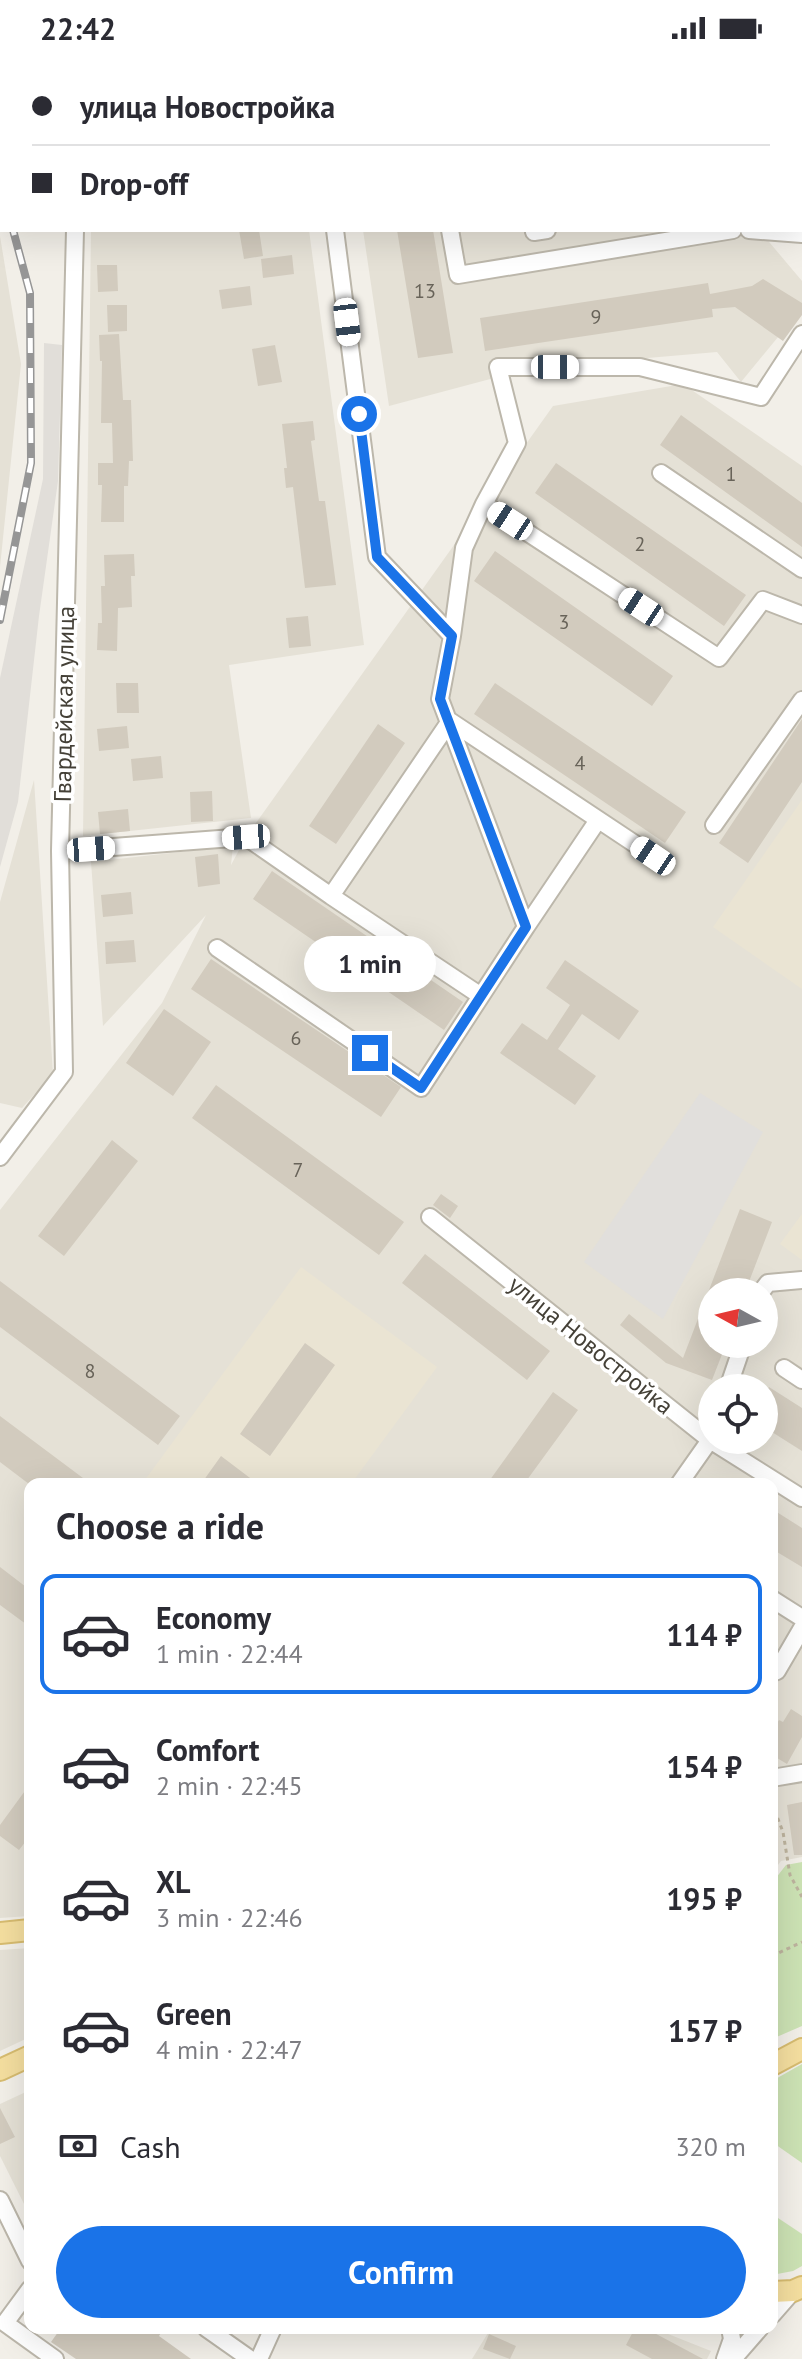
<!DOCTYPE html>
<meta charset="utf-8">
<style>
body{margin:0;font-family:"PT Sans",sans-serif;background:#f2f2f3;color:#2b2b33;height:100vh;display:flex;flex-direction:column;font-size:30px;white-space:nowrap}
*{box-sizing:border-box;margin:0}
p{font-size:26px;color:#7c7c81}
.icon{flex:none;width:44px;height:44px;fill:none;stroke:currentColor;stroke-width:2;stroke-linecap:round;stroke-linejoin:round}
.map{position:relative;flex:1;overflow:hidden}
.panel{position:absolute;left:24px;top:1422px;width:754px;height:856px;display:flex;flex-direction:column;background:#fff;border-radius:16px;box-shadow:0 8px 32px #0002}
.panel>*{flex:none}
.top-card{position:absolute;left:0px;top:0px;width:802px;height:176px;box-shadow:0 8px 32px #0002;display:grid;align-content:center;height:176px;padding:0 32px;background:#fff}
.needle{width:52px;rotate:278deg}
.buttons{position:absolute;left:698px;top:1222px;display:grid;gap:16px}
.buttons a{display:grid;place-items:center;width:80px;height:80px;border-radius:50%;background:#fff;box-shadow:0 8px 32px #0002;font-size:40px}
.end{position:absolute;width:36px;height:36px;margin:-18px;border:10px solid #1a73e8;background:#fff;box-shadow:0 0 0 4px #fff}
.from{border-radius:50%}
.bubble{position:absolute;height:56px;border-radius:28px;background:#fff;box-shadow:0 8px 32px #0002;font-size:26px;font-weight:600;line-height:56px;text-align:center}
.car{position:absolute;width:24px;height:48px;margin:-24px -12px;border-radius:10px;box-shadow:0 0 6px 2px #0007;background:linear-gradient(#fff 24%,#345 0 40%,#fff 0 76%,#345 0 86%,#fff 0)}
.top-card b{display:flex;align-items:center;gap:28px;height:76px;font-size:30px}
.top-card b+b{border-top:2px solid #e1e1e2}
.top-card i{width:20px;height:20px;background:#2b2b33}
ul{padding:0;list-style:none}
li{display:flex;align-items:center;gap:24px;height:120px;margin:0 16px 12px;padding:0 16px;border:4px solid transparent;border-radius:16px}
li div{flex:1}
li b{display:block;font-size:30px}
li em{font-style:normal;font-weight:600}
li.on{border-color:#1a73e8}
li>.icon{width:72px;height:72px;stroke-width:1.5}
h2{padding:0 32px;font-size:36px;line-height:96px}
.pay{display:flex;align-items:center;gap:20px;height:88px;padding:0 32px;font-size:30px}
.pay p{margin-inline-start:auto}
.primary-button{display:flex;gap:16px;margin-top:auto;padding:16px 32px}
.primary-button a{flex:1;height:92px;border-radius:48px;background:#1a73e8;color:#fff;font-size:32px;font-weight:600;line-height:92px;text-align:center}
.status{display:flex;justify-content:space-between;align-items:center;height:56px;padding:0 40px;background:#fff;direction:ltr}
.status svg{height:22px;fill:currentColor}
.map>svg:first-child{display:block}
.residential{fill:#e5e1d6;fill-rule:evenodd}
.industrial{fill:#e1ded9}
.education{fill:#eae4d3}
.green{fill:#cce2b4}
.parking{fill:#e1dfdc}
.building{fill:#d2cbbe}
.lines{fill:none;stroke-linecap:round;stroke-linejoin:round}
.minor-casing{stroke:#bcb7ab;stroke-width:20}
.major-casing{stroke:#d7bc70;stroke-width:24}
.path{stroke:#bdb39e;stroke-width:3;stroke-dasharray:4 4;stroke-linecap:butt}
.minor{stroke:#fff;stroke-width:16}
.major{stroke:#f4de9f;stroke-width:20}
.rail-casing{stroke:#969696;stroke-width:8}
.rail{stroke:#fff;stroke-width:5;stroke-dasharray:15;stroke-linecap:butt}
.route{stroke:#1a73e8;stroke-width:10}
.labels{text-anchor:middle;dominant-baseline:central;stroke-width:7;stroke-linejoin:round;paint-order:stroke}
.number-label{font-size:20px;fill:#686359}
.street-label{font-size:24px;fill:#444037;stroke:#fff}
</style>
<div class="status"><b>22:42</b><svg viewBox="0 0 49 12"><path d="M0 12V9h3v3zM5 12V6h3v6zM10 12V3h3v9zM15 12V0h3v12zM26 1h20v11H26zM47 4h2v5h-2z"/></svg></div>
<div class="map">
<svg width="802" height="2303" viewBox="0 0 802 2303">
<rect width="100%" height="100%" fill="#f2efe8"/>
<path class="residential" d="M 337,0 L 660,0 L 661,2 L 337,2 Z
M 91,174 L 309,174 L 364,589 L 229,609 L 251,762 L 83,780 Z
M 363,174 L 759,174 L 802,225 L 802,252 L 741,326 L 717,296 L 532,312 L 389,350 Z
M 0,180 L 21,308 L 0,511 Z
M 683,328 L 802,410 L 802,1801 L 781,1805 L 772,1817 L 772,1428 L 30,1428 L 30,1860 L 0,1862 L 0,1154 L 162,947 L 206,859 L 103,970 L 91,806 L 233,790 L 231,809 L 246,781 L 553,350 ZM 712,1236 L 764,1236 L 764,1288 L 712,1288 ZM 712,1332 L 764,1332 L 764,1384 L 712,1384 Z
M 34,724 L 53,1018 L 22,1052 L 0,1047 L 0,846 Z
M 30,1892 L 30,1981 L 0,1995 L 0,1894 Z
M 30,2034 L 30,2160 L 0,2100 L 0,2048 Z
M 491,2272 L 653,2272 L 711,2295 L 707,2303 L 472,2303 Z"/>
<path class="industrial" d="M 44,287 L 62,289 L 58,425 L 39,560 L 18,746 L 0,811 L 0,622 L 43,423 Z"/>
<path class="education" d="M 802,744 L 802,933 L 713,871 Z
M 802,1158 L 802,1204 L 780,1188 Z
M 301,1211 L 437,1311 L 351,1428 L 142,1428 Z"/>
<path class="green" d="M 802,1806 L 802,1970 L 772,1983 L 772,1827 L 786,1809 Z
M 802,2008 L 802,2107 L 772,2086 L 772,2025 Z
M 772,2158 L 802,2178 L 802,2210 L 793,2215 L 772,2219 Z"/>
<path class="parking" d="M 700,1037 L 763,1076 L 663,1263 L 584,1206 Z"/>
<path class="building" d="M 239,174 L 259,174 L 263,200 L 244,203 Z
M 397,174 L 433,174 L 453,297 L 418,302 Z
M 292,199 L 294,218 L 263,222 L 261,203 Z
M 97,209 L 117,209 L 118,235 L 98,236 Z
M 763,223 L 802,247 L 802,259 L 783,285 L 735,251 L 712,253 L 713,261 L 485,295 L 480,262 L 708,227 L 710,238 L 752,230 Z
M 250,230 L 252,249 L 222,253 L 219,234 Z
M 107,249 L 127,249 L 127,275 L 108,276 Z
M 119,278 L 123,344 L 131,344 L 133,405 L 129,405 L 128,430 L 124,430 L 124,466 L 101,466 L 102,429 L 98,429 L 98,407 L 113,407 L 112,367 L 101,367 L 102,305 L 100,305 L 99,279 Z
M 275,289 L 282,326 L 258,330 L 252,293 Z
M 681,359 L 802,447 L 802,491 L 660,389 Z
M 313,365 L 315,384 L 311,385 L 319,445 L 325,445 L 336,529 L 305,532 L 293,431 L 286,432 L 284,412 L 287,412 L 282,368 Z
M 556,407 L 746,539 L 724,570 L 535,437 Z
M 495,495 L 673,620 L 652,650 L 474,525 Z
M 134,498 L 135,520 L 131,520 L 132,551 L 118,552 L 117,595 L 97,594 L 98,567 L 102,567 L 101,530 L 105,530 L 104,499 Z
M 308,560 L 311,590 L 289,592 L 286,562 Z
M 116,627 L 138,627 L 139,657 L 117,657 Z
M 495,627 L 686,756 L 665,787 L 474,658 Z
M 802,663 L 802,726 L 748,807 L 719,787 Z
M 378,668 L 405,687 L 336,788 L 309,770 Z
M 127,670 L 129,692 L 99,695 L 97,673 Z
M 161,700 L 163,722 L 133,725 L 131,703 Z
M 212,735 L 213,765 L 191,766 L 190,736 Z
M 128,753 L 130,775 L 100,778 L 98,756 Z
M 218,798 L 220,828 L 198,831 L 195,801 Z
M 272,815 L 463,946 L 444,974 L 253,843 Z
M 131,836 L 133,858 L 103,861 L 101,839 Z
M 134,884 L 136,906 L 106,908 L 105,886 Z
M 211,903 L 401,1031 L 381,1061 L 191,933 Z
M 565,904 L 639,955 L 619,984 L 582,958 L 558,993 L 596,1020 L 575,1049 L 500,997 L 522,967 L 547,984 L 570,949 L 546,932 Z
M 164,953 L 211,986 L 173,1040 L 126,1007 Z
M 216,1029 L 404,1166 L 379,1199 L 192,1062 Z
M 112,1084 L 138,1105 L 64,1200 L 38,1180 Z
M 441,1138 L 458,1150 L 450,1162 L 433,1149 Z
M 740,1153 L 772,1166 L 745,1236 L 712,1236 L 712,1288 L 726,1288 L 712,1324 L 666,1307 L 620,1269 L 629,1258 L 683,1302 Z
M 425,1198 L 550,1295 L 527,1324 L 402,1227 Z
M 0,1225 L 180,1360 L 158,1389 L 0,1271 Z
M 305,1287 L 335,1309 L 270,1400 L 240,1378 Z
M 769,1331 L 802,1352 L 802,1395 L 764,1371 L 764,1340 Z
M 553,1336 L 578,1354 L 524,1428 L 487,1428 Z
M 0,1360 L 91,1428 L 29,1428 L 0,1406 Z
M 221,1400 L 258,1428 L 201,1428 Z
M 772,1453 L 802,1472 L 802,1511 L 772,1493 Z
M 0,1511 L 30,1534 L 30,1571 L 0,1549 Z
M 791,1653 L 802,1660 L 802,1681 L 787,1708 L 772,1699 L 772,1675 L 779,1664 L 783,1666 Z
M 30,1728 L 30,1780 L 19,1794 L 0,1780 L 0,1769 Z
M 802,1746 L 802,1799 L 794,1799 L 787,1749 Z
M 0,2052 L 15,2081 L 0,2088 Z
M 61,2272 L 164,2272 L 159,2280 L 191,2303 L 76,2303 L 51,2286 Z
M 635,2272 L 645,2272 L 703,2303 L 652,2303 L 626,2289 Z
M 489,2278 L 516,2290 L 510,2303 L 483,2293 Z"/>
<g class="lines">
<defs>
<path id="minor" d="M 313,0 L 313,2
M 419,0 L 420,2
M 79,2 L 79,0
M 450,174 L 458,219 L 733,174
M 749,174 L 802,178
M 534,176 L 547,174
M 661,417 L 802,513
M 484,448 L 719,602 L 763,544 L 802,559
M 452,580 L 464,492 L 484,448 L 517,387 L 498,311 L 640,311 L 761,341 L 802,278
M 714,769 L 802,644
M 60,795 L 246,781 L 331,840 L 450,665 L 653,800
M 331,840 L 481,940
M 526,871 L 598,764
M 217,892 L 421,1032 L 526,871 L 440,643 L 452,580 L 377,501 L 335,174
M 0,1101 L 64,1016 L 60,795 L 75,174
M 430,1161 L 710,1384 L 679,1428
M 761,1236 L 768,1227 L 802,1224
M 784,1312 L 802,1324
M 728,1332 L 743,1288
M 712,1378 L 710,1384 L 802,1442
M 772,1543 L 802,1562
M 772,1617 L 777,1615 L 802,1572
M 772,1722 L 802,1717
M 0,2144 L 30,2205
M 30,2233 L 5,2267 L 55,2303
M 772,2259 L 793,2235
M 206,2272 L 250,2303
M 259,2303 L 273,2272
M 725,2303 L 732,2283 L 730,2272
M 733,2303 L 760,2272"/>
<path id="major" d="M 0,1877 L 30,1874
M 772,2009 L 802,1993
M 0,2014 L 30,2000
M 772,2236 L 793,2235 L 802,2231"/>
</defs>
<use href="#minor" class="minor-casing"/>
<use href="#major" class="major-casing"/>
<path class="path" d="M 772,1747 L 783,1776 L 790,1819 L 802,1841
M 772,1900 L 802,1886"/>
<use href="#minor" class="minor"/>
<use href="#major" class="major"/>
<defs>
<path id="rail" d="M 0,128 L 2,135
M 0,564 L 31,407 L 30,237 L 13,174"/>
</defs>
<use href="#rail" class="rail-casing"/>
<use href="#rail" class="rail"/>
</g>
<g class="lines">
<path class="route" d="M 359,358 L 377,501 L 452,580 L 440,643 L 526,871 L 421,1032 L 370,997"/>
</g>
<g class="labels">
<g class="number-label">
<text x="425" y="235">13</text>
<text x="596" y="261">9</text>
<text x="731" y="418">1</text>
<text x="640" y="488">2</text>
<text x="564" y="566">3</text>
<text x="580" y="707">4</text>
<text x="296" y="982">6</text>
<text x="298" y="1114">7</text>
<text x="90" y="1315">8</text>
</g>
<g class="street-label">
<text transform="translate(64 648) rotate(-89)">Гвардейская улица</text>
<text transform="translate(591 1289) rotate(39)">улица Новостройка</text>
</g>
</g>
</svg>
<div class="buttons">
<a><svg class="needle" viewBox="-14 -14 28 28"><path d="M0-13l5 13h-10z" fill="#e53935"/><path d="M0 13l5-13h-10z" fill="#7c7c81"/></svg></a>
<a><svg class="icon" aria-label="locate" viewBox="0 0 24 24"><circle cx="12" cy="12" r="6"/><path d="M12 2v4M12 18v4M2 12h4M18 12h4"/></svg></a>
</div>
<i class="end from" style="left:359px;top:358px"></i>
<i class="end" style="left:370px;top:997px"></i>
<div class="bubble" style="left:304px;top:880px;width:132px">1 min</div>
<i class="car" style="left:347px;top:266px;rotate:173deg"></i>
<i class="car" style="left:555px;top:311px;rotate:90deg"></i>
<i class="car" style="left:510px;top:465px;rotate:303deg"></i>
<i class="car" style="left:641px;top:551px;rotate:303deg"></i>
<i class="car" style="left:246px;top:781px;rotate:266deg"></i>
<i class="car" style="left:91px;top:793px;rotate:86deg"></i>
<i class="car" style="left:653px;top:800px;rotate:304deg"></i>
<div class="top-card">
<b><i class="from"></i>улица Новостройка</b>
<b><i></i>Drop-off</b>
</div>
<section class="panel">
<h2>Choose a ride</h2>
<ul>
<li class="on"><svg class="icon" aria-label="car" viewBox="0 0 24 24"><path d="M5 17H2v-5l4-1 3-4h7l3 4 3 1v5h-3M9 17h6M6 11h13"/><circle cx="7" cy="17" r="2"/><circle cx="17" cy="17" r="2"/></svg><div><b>Economy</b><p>1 min · 22:44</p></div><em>114 ₽</em></li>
<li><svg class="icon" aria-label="car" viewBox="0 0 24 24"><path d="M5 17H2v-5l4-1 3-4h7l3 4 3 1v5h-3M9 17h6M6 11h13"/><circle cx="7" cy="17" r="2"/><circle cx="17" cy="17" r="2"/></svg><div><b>Comfort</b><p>2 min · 22:45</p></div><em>154 ₽</em></li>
<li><svg class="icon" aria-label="car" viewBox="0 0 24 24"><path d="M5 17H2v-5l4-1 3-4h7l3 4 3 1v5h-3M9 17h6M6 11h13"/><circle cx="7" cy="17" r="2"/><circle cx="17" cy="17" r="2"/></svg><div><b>XL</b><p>3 min · 22:46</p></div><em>195 ₽</em></li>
<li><svg class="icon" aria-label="car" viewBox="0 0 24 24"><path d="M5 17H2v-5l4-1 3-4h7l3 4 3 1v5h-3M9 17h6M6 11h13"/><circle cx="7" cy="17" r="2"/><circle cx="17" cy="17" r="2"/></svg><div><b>Green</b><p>4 min · 22:47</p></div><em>157 ₽</em></li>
</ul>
<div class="pay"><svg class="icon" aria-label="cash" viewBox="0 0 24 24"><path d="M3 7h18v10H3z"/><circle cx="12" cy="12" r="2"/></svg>Cash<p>320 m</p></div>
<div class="primary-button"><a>Confirm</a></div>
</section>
</div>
